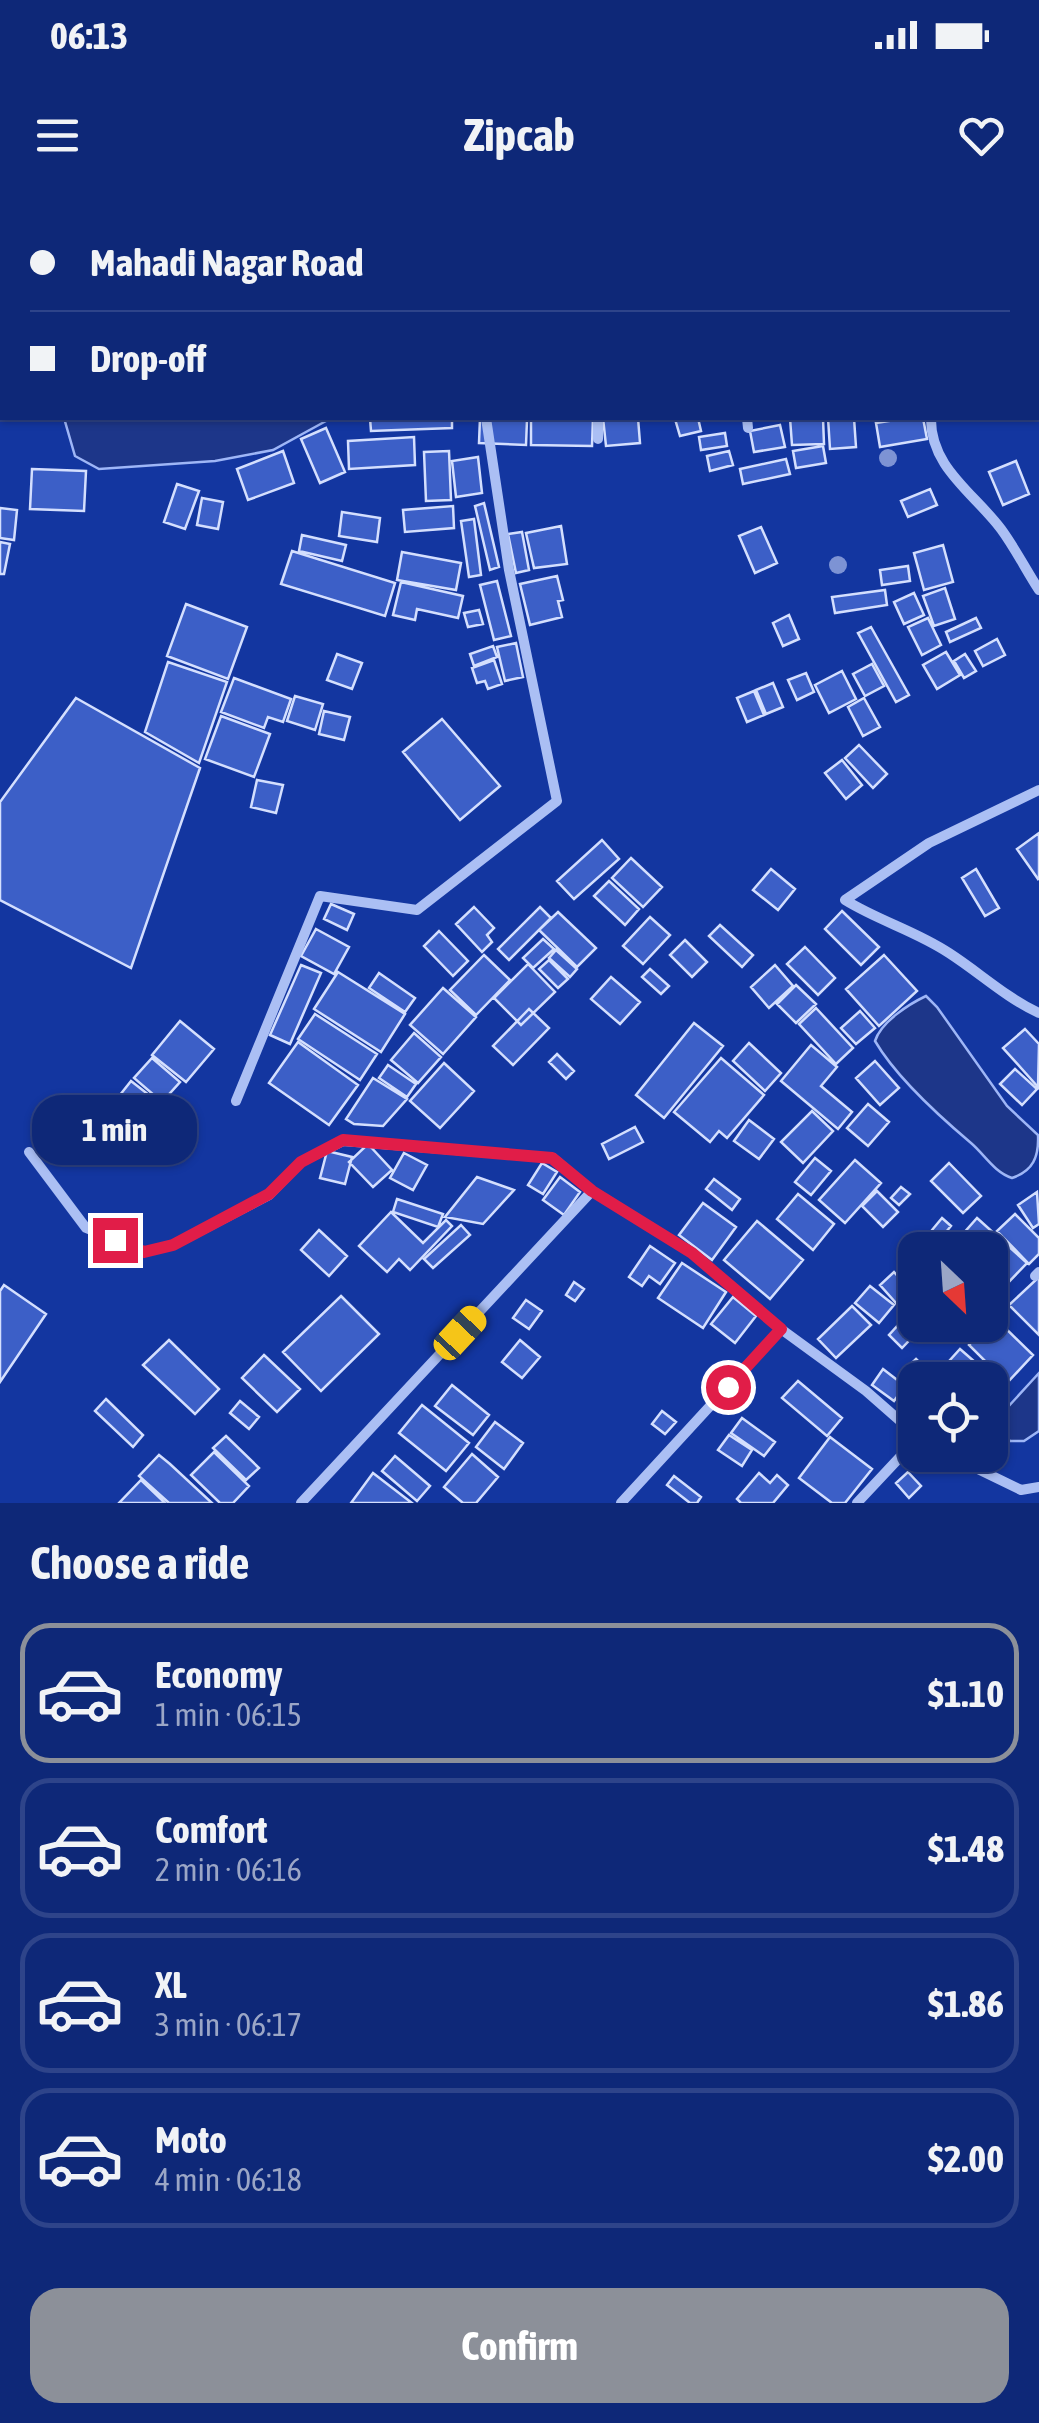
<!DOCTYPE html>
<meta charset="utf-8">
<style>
body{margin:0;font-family:"Asap Condensed",sans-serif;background:#1c3480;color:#f1f3f6;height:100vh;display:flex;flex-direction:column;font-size:38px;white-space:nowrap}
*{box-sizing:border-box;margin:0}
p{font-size:32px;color:#9ba6c6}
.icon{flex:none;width:55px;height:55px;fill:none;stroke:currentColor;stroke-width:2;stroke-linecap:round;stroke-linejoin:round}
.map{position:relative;height:1303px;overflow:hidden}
.drawer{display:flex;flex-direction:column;background:#0e2878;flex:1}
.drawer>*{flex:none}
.banner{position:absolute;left:0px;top:0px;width:1040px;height:220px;box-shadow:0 2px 8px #0004,0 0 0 2px #2e448a;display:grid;align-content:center;height:220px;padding:0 30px;background:#0e2878}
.needle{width:65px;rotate:155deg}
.buttons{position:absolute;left:898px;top:1032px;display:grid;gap:20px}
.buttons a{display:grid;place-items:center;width:110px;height:110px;border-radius:20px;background:#0e2878;box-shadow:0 2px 8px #0004,0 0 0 2px #2e448a;font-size:50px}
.end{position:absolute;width:45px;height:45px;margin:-22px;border:12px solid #e11d48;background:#fff;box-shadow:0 0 0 5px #fff}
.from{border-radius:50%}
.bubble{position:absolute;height:70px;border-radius:30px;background:#0e2878;box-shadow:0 2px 8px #0004,0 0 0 2px #2e448a;font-size:32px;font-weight:700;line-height:70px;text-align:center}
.car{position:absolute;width:30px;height:60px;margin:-30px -15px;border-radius:12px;box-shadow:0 0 8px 2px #0007;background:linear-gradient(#f5c518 24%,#345 0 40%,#f5c518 0 76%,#345 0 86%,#f5c518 0)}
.banner b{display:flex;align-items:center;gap:35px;height:95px;font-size:38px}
.banner b+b{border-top:2px solid #2e448a}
.banner i{width:25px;height:25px;background:#f1f3f6}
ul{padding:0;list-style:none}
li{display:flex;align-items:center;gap:30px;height:140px;margin:0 20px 15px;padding:0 10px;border:5px solid #2e448a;border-radius:30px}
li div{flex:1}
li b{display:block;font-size:38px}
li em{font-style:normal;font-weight:700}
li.on{border-color:#8c9099}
li>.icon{width:90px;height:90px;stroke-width:1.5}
h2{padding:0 30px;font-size:45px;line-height:120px}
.primary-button{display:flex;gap:20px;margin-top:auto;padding:20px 30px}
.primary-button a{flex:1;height:115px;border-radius:30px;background:#8c9099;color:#fff;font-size:40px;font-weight:700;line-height:115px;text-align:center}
.status{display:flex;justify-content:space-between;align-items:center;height:70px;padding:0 50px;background:#0e2878;direction:ltr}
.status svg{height:28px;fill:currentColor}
header{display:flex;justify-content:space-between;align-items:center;height:130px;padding:0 30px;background:#0e2878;font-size:45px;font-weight:700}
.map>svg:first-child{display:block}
.water{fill:#1d3689;stroke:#9eb6f7;stroke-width:2.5}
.building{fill:#3c5fc7;stroke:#d4dffe;stroke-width:2.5}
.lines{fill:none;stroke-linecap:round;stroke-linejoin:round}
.street{stroke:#abbff4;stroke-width:10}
.tree{fill:#7d93d4}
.route{stroke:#e11d48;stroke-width:12}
</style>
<div class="status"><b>06:13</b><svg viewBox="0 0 49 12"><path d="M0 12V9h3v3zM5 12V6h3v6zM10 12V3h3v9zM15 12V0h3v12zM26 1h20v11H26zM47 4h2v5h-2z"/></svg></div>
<header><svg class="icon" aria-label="menu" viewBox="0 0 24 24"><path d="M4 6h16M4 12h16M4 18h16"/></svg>Zipcab<svg class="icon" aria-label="heart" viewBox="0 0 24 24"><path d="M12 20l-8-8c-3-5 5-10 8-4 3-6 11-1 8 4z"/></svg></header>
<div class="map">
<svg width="1039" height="1303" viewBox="0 0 1039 1303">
<rect width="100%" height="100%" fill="#1336a0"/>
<path class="water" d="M 64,218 L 325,218 L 326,221 L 273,250 L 215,261 L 99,269 L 75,256 Z
M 926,796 L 937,807 L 1007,906 L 1038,935 C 1039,957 1033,971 1012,978 C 994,972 985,955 971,943 C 939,916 896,877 875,841 C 881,822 909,804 926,796 Z
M 1039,1173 L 1039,1231 L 1024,1241 L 1010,1241 L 999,1231 L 997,1219 Z"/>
<path class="building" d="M 370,218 L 452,218 L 452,228 L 371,231 Z
M 480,218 L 527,220 L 526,245 L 479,243 Z
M 531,218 L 593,218 L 592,246 L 531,245 Z
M 603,218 L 638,218 L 640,243 L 606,246 Z
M 698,218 L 701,231 L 680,236 L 675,219 Z
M 790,218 L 823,218 L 824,244 L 792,245 Z
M 828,218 L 854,218 L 856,247 L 830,249 Z
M 908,218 L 923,218 L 927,239 L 880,247 L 876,223 Z
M 780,225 L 785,247 L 754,252 L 750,231 Z
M 326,228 L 345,272 L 320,283 L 301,239 Z
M 725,233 L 727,246 L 701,250 L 699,237 Z
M 414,237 L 415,265 L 349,269 L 348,241 Z
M 823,246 L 826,263 L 796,268 L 793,251 Z
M 283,251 L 294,283 L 248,300 L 237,269 Z
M 449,251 L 451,300 L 426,301 L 424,252 Z
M 729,251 L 733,265 L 710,271 L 707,256 Z
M 478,257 L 482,293 L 456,297 L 452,261 Z
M 786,259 L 790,274 L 743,284 L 740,269 Z
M 1016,261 L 1029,294 L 1003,305 L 989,272 Z
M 32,269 L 86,271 L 84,311 L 30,309 Z
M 177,284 L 199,291 L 185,329 L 164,322 Z
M 930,289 L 937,305 L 908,317 L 901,301 Z
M 202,298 L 223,302 L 218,329 L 197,325 Z
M 484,303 L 499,367 L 490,370 L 475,306 Z
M 453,306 L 454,328 L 405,332 L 403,310 Z
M 0,308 L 17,310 L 14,340 L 0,338 Z
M 342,312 L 380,318 L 377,342 L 339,336 Z
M 474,319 L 481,375 L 469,377 L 461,321 Z
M 561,326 L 567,364 L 534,368 L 526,333 Z
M 761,327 L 777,363 L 755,373 L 739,336 Z
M 522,332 L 529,370 L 516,373 L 508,334 Z
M 302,335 L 346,345 L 342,361 L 299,351 Z
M 0,342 L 10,344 L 4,374 L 0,374 Z
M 943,345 L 953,382 L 924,390 L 914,353 Z
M 292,351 L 395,383 L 385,416 L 281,384 Z
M 402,352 L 461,363 L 456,390 L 397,380 Z
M 908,366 L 910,381 L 882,385 L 880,370 Z
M 557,376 L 563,400 L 558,401 L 562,417 L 530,425 L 520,384 Z
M 497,381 L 511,436 L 494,440 L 480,385 Z
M 401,382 L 463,396 L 458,418 L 417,409 L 415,420 L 393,415 Z
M 945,388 L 955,419 L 934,426 L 923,396 Z
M 885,390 L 887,405 L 835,413 L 832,397 Z
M 914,393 L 924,415 L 904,424 L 894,402 Z
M 186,404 L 247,427 L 228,479 L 167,456 Z
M 479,410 L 483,424 L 468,427 L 464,413 Z
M 789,415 L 799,439 L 783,446 L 773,423 Z
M 928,418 L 941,445 L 922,455 L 908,427 Z
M 976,418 L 981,428 L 950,442 L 946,432 Z
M 871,427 L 909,495 L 896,502 L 858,433 Z
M 997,439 L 1005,455 L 983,466 L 975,451 Z
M 516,443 L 523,477 L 505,481 L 497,447 Z
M 493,446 L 497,457 L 474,466 L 470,454 Z
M 946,452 L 960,475 L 937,489 L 923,465 Z
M 337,454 L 362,463 L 352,489 L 327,480 Z
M 965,454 L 976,471 L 964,478 L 954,461 Z
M 494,460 L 502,484 L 488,489 L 485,481 L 477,483 L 472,468 Z
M 168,462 L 227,482 L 199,563 L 145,532 Z
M 872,464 L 884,486 L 865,496 L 853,474 Z
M 842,471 L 856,499 L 829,513 L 815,485 Z
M 806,473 L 814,492 L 797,500 L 788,480 Z
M 234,478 L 291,499 L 283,522 L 268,517 L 264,528 L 221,512 Z
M 773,483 L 783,507 L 766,514 L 756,490 Z
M 754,491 L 764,515 L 747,522 L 737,498 Z
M 295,496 L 323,504 L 315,530 L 287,521 Z
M 76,498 L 200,568 L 131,768 L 0,700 L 0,602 Z
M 864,498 L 880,527 L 863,536 L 848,507 Z
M 324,511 L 350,517 L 344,540 L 319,534 Z
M 221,516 L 270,534 L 254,577 L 205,559 Z
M 442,519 L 500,586 L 460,620 L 403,552 Z
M 859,545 L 887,574 L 873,588 L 845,558 Z
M 842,560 L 862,585 L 846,599 L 825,573 Z
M 257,580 L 283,585 L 276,613 L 251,607 Z
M 1039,633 L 1039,678 L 1038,679 L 1017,649 Z
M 602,640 L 619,659 L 574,699 L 557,681 Z
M 631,658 L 662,687 L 643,707 L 612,678 Z
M 771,669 L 795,689 L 778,710 L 753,690 Z
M 976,669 L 999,708 L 985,716 L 962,678 Z
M 609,681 L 639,709 L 625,725 L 594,696 Z
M 331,704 L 354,714 L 347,730 L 324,719 Z
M 474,707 L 494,728 L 487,735 L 492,742 L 482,752 L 456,724 Z
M 540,707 L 551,718 L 509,760 L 498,749 Z
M 842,711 L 879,747 L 861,765 L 825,729 Z
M 558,712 L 596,748 L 577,767 L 539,730 Z
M 650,717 L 670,735 L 643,764 L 623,746 Z
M 720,725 L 753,755 L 742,767 L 709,736 Z
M 316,729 L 349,747 L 334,774 L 301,756 Z
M 439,731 L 468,761 L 453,776 L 424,746 Z
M 543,739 L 554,749 L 533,768 L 523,758 Z
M 685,740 L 707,762 L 692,777 L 670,755 Z
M 805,747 L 835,778 L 818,795 L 787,764 Z
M 556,750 L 577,769 L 570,777 L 549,758 Z
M 484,755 L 510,780 L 476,815 L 450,790 Z
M 884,755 L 917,791 L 879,826 L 846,789 Z
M 549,760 L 568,779 L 558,788 L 539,769 Z
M 528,764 L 555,792 L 521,825 L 494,798 Z
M 301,765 L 321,773 L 290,844 L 270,835 Z
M 775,765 L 793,786 L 769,808 L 751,787 Z
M 650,769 L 669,786 L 661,794 L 642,777 Z
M 338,772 L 405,814 L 381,852 L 314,809 Z
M 379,773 L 415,798 L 405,812 L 369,788 Z
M 611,777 L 640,802 L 620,824 L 591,799 Z
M 796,785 L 816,804 L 796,823 L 777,804 Z
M 443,788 L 476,817 L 443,854 L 410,825 Z
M 816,808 L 853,848 L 836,864 L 799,824 Z
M 529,809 L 549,828 L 513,865 L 493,846 Z
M 860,811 L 875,828 L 856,844 L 841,828 Z
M 315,814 L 377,854 L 360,880 L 298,839 Z
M 180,821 L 214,849 L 186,882 L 152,855 Z
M 694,823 L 723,846 L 664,918 L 636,895 Z
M 1025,829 L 1039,844 L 1038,887 L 1003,848 Z
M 414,833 L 441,857 L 418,883 L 391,860 Z
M 298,842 L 358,885 L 329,925 L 269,883 Z
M 749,843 L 781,873 L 765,891 L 733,861 Z
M 811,845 L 837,867 L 821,886 L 852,912 L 838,929 L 781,881 Z
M 557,854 L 574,871 L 566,879 L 549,862 Z
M 152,858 L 180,882 L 162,902 L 134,878 Z
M 721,858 L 764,895 L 727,938 L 719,931 L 710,942 L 674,912 Z
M 875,861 L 899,888 L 880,905 L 856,878 Z
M 444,863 L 474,891 L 440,928 L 410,901 Z
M 388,865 L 416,884 L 407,897 L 379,878 Z
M 1015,869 L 1037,889 L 1022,905 L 1000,884 Z
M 373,878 L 407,899 L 383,926 L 354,924 L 346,919 Z
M 131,881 L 163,906 L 133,944 L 101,919 Z
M 868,904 L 889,922 L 868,946 L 847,928 Z
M 812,911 L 833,931 L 803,963 L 781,942 Z
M 749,920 L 774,939 L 759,959 L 734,941 Z
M 635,927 L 643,942 L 609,959 L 602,944 Z
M 368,944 L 392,970 L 373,987 L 349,962 Z
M 327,951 L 352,957 L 345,984 L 320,978 Z
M 404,953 L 427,965 L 413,990 L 390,978 Z
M 815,958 L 831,971 L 811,995 L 795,982 Z
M 855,960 L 881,983 L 845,1023 L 819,1000 Z
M 542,963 L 557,972 L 543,994 L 528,985 Z
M 949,963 L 981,996 L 963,1013 L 931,981 Z
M 477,977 L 514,990 L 483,1024 L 445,1017 Z
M 560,977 L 580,992 L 564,1015 L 543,1000 Z
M 714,979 L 740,999 L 732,1010 L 706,989 Z
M 901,987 L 910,994 L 899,1005 L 891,998 Z
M 877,991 L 898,1012 L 883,1027 L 862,1006 Z
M 1037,992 L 1039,1024 L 1033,1028 L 1018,1005 Z
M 798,994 L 834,1024 L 813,1050 L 777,1019 Z
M 397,999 L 443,1014 L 438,1027 L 393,1012 Z
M 703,1003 L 736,1027 L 712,1060 L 679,1035 Z
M 391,1012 L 423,1043 L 446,1020 L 452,1026 L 410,1070 L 399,1059 L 387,1072 L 359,1046 Z
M 1015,1014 L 1039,1038 L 1039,1054 L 1029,1064 L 997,1031 Z
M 942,1018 L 951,1026 L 941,1038 L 932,1030 Z
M 977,1018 L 1027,1063 L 1004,1087 L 990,1074 L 990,1050 L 963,1050 L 955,1043 Z
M 757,1021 L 803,1060 L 770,1099 L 724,1060 Z
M 461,1025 L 470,1035 L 433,1068 L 424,1059 Z
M 319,1030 L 347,1056 L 329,1076 L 301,1050 Z
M 650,1046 L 675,1063 L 660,1084 L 649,1076 L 642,1086 L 629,1077 Z
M 682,1063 L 726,1092 L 703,1128 L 658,1098 Z
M 894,1072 L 910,1090 L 896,1103 L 880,1085 Z
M 1039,1077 L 1039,1135 L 1009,1105 Z
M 574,1082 L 584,1089 L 575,1101 L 566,1095 Z
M 4,1085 L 46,1114 L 0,1182 L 0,1091 Z
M 870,1086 L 894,1105 L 879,1123 L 855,1103 Z
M 341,1096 L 379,1134 L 321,1191 L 283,1152 Z
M 733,1097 L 756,1116 L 735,1143 L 711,1124 Z
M 526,1100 L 542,1111 L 529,1129 L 513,1118 Z
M 852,1106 L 871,1125 L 836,1158 L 818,1139 Z
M 910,1112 L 915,1117 L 915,1125 L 924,1125 L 902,1148 L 889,1135 Z
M 995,1118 L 1033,1155 L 1007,1183 L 969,1145 Z
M 943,1125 L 968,1125 L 953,1142 L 939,1130 Z
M 169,1140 L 219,1189 L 195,1214 L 143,1165 Z
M 520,1140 L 540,1157 L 522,1178 L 502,1162 Z
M 960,1149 L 998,1182 L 990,1191 L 990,1180 L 932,1180 Z
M 264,1155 L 300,1189 L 277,1212 L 242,1178 Z
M 916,1159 L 926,1169 L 910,1185 L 900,1174 Z
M 883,1169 L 905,1186 L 894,1201 L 872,1185 Z
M 798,1181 L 842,1218 L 827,1236 L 782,1198 Z
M 452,1185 L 489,1215 L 473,1235 L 435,1206 Z
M 106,1199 L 143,1235 L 133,1247 L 95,1211 Z
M 240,1201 L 259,1217 L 249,1229 L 230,1213 Z
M 422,1205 L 469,1243 L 446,1271 L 399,1233 Z
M 662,1211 L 676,1222 L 665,1234 L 652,1224 Z
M 742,1218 L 775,1242 L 764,1256 L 731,1233 Z
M 495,1222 L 523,1243 L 504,1269 L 476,1247 Z
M 729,1235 L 752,1250 L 742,1266 L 718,1250 Z
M 226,1236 L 259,1268 L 246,1280 L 213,1248 Z
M 830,1237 L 872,1269 L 845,1303 L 832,1303 L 799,1278 Z
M 214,1252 L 249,1286 L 233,1303 L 220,1303 L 191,1275 Z
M 472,1254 L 498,1277 L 476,1303 L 463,1303 L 444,1287 Z
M 159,1255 L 170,1264 L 212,1303 L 169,1303 L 139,1276 Z
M 395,1256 L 430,1286 L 417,1301 L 382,1271 Z
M 908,1272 L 921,1286 L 909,1298 L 896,1283 Z
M 373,1273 L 412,1303 L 351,1303 Z
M 759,1273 L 770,1283 L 777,1275 L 788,1285 L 773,1303 L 741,1303 L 737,1299 Z
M 674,1276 L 701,1297 L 697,1303 L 690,1303 L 667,1285 Z
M 141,1280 L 165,1303 L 119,1303 Z"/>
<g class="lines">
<path class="street" d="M 766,0 L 766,2
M 307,2 L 318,0
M 503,2 L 513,0
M 0,68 L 2,68
M 1038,124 L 1039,125
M 598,218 L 598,239
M 747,218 L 748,228
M 931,218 C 930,267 974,293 1001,329 C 1015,348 1026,370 1039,390
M 1039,590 L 929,643 L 845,700 C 879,721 916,731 949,753 C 980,773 1005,797 1039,813
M 236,901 L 320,696 L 417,710 L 557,601 L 509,370 L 486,218
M 29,952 L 86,1028 L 144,1052 L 173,1045 L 269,995 L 301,962 L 343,941 L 553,958 L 592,991 L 692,1053 L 781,1129 L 866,1191 L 915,1234
M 1035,1076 L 1039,1072
M 949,1255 L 1021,1290 L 1039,1287
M 301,1303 L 592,991
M 621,1303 L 781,1129
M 857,1303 L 915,1241"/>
</g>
<g class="tree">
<circle cx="888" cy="258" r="9"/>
<circle cx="838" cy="365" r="9"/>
</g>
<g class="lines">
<path class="route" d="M 115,1040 L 144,1052 L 173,1045 L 269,994 L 301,962 L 343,940 L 552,958 L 592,991 L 692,1053 L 781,1129 L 728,1187"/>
</g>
</svg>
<div class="buttons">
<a><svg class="needle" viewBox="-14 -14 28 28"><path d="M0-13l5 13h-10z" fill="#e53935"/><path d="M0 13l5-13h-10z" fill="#9ba6c6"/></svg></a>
<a><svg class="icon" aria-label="locate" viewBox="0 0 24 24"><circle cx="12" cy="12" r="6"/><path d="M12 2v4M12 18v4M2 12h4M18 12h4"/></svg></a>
</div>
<i class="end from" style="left:728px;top:1187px"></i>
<i class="end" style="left:115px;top:1040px"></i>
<div class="bubble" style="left:32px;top:895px;width:165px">1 min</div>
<i class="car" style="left:460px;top:1133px;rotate:43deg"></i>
<div class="banner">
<b><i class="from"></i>Mahadi Nagar Road</b>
<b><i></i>Drop-off</b>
</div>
</div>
<section class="drawer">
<h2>Choose a ride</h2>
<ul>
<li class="on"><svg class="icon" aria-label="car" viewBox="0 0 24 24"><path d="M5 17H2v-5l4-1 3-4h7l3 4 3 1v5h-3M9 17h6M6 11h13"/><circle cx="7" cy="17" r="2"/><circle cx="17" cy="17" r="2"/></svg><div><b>Economy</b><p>1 min · 06:15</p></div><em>$1.10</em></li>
<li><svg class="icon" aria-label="car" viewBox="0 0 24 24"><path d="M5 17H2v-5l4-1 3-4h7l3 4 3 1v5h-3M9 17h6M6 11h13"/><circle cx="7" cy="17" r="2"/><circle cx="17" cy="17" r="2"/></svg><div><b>Comfort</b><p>2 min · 06:16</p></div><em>$1.48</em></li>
<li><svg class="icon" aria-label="car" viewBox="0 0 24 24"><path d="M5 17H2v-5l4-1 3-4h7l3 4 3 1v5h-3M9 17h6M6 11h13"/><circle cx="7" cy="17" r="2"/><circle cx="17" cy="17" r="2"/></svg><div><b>XL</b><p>3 min · 06:17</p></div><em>$1.86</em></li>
<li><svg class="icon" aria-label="car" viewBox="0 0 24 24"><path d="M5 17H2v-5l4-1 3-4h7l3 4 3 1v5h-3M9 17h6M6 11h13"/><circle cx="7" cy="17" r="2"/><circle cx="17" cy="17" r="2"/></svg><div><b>Moto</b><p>4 min · 06:18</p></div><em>$2.00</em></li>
</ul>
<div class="primary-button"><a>Confirm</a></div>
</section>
